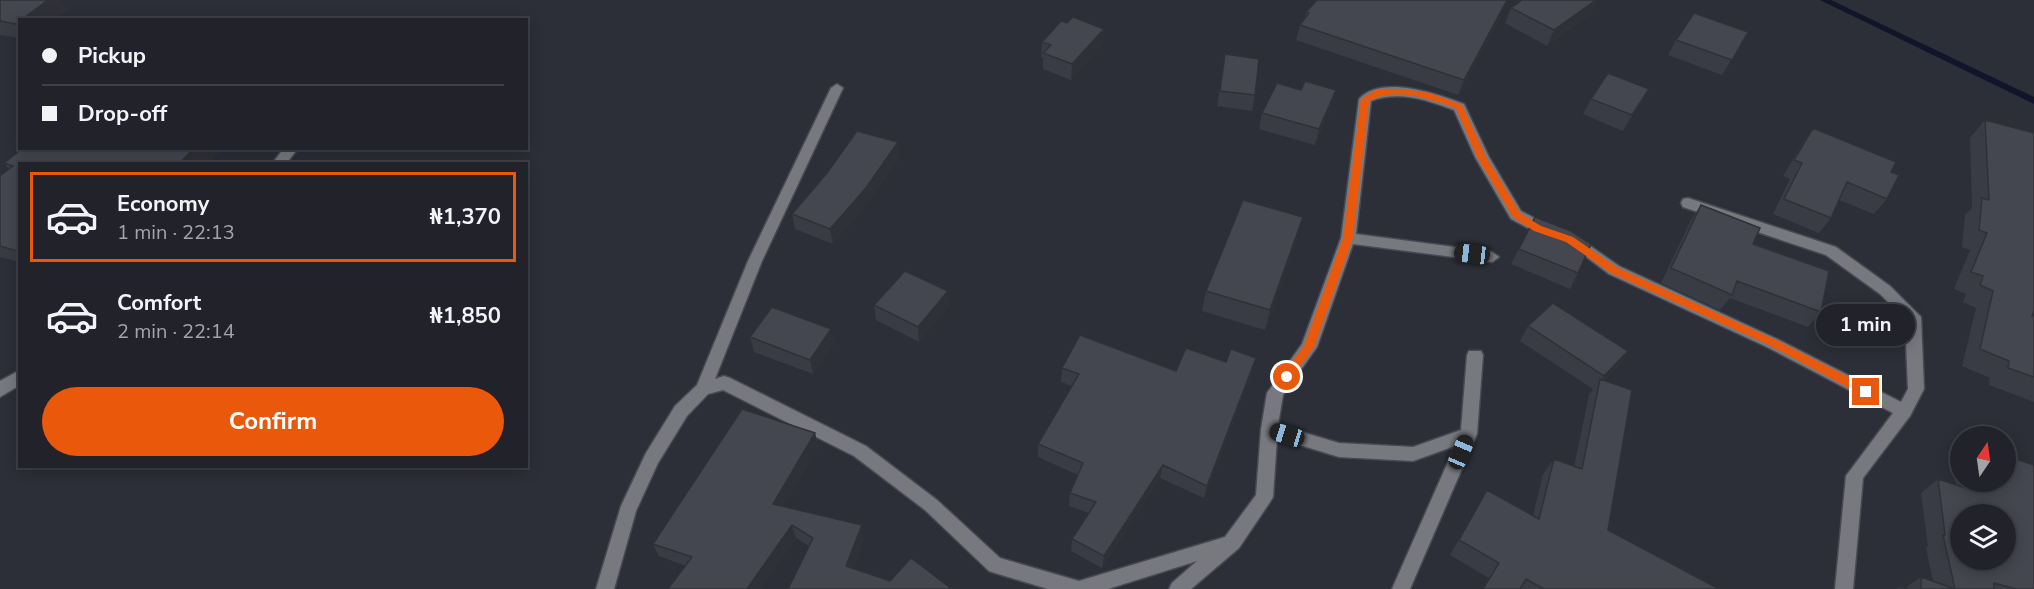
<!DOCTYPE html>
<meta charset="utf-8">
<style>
body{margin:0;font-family:"Nunito Sans",sans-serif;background:#2d2f36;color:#f1f3f6;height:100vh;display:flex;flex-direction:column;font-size:22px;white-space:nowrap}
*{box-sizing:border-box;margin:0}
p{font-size:20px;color:#a2a4a8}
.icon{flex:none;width:33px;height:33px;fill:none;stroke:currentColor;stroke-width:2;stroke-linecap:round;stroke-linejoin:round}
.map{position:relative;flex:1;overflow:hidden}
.side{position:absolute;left:18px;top:162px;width:510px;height:306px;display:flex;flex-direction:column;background:#21222a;border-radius:0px;box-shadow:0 3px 15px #0003,0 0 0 2px #3e3f47}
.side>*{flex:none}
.hud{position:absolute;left:18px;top:18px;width:510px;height:132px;border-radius:0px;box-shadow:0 3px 15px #0003,0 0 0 2px #3e3f47;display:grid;align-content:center;height:132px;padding:0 24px;background:#21222a}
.needle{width:39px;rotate:13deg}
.controls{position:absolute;left:1950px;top:426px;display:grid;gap:12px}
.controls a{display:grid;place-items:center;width:66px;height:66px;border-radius:50%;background:#21222a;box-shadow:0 3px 15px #0003,0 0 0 2px #3e3f47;font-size:30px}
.end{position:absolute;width:27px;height:27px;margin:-14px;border:8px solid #ea580c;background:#fff;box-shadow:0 0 0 3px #fff}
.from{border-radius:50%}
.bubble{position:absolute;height:42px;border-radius:21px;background:#21222a;box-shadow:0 3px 15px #0003,0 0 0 2px #3e3f47;font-size:20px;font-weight:700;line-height:42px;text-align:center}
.car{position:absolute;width:18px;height:36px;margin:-18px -9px;border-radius:8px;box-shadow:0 0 4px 2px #0007;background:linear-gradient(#222 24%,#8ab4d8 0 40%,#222 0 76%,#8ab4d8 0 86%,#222 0)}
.hud b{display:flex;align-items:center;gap:21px;height:57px;font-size:22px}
.hud b+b{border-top:2px solid #3e3f47}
.hud i{width:15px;height:15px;background:#f1f3f6}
ul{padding:10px 0 0;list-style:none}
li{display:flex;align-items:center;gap:18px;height:90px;margin:0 12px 9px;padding:0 12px;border:3px solid transparent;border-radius:0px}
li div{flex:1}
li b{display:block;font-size:22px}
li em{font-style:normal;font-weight:700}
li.active{border-color:#ea580c}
li>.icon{width:54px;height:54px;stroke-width:1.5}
.cta{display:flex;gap:12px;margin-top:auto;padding:12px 24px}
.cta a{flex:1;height:69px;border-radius:36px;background:#ea580c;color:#fff;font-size:24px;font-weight:700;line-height:69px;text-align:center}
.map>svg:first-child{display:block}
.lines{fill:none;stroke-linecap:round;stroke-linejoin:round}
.stream{fill:#121529;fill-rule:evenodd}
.minor-casing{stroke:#484a53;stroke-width:3}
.minor{fill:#78797e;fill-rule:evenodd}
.wall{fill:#3a3c45}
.shaded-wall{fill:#303138}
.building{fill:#444650;stroke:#303138;stroke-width:1.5;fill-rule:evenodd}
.route{fill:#ea580c}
</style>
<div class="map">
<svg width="2034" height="589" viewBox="0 0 2034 589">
<rect width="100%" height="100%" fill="#2c2e38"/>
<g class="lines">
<path class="stream" d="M 1820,0 L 1831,0 L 2034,97 L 2034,104 Z"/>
<defs>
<path id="minor" d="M 837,84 L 843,88 L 762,261 L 715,379 L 724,376 L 730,378 L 866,446 L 937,500 L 1000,558 L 1079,581 L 1225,537 L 1256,495 L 1261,429 L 1267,393 L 1302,344 L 1341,238 L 1359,99 C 1381,74 1438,94 1464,104 L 1489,157 L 1521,211 L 1553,228 L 1555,232 L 1553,236 L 1543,236 L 1511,219 L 1475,157 L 1454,110 C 1427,100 1399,90 1371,101 L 1356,234 L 1492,252 L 1499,257 L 1492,262 L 1353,244 L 1317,347 L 1283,395 L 1278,425 L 1339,443 L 1413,447 L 1461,430 L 1467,355 L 1469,351 L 1481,351 L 1483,355 L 1477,434 L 1410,589 L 1392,589 L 1455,446 L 1413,461 L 1339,457 L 1277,438 L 1273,497 L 1270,502 L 1239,548 L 1191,589 L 1169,589 L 1172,583 L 1197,561 L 1108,589 L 1048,589 L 995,573 L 989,571 L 925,510 L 854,456 L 723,390 L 708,394 L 687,416 L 658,463 L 636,511 L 614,589 L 596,589 L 621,506 L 646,453 L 675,406 L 697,385 L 748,261 L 831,88 Z
M 284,148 L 298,148 L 286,164 L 272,164 Z
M 1688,198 L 1836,247 L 1890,286 L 1921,317 L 1924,389 L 1910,416 L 1863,478 L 1853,589 L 1835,589 L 1846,476 L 1893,413 L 1767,347 L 1609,274 L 1564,240 L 1571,235 L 1576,236 L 1619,266 L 1777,339 L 1901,402 L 1908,389 L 1905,319 L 1880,294 L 1826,255 L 1683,207 L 1681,203 L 1683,199 Z
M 20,370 L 20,385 L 0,397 L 0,381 Z"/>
</defs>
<use href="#minor" class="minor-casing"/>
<use href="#minor" class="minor"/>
</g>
<path class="wall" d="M 0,0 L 68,9 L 54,20 L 20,20 L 20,38 L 0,35 Z
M 1522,0 L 1596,0 L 1590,15 L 1547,46 L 1505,23 L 1511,8 Z
M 1306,12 L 1501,16 L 1458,95 L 1296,40 L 1300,25 L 1305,19 Z
M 1067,23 L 1104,29 L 1103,44 L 1071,80 L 1043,69 L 1043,58 L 1041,57 L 1042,42 Z
M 1748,32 L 1722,75 L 1668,55 L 1676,40 Z
M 1225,54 L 1255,95 L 1252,111 L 1217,106 Z
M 1301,90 L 1332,105 L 1315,145 L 1259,129 L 1262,113 Z
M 1591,99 L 1640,104 L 1623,131 L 1583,114 Z
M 1985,120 L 2032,316 L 2034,316 L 2034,402 L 1989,385 L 1990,378 L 1962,366 L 1976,308 L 1963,302 L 1966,294 L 1954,289 L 1970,250 L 1962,247 L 1965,215 L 1972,208 L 1970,138 Z
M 1813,128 L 1891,172 L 1887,199 L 1874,214 L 1839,200 L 1831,218 L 1819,233 L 1773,214 L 1790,179 L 1783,176 L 1802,144 Z
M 898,142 L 899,158 L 868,203 L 833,244 L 795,229 L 792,214 Z
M 222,148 L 206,164 L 20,164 L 20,262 L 0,257 L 0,176 L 9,169 L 4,163 Z
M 1701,205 L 1753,244 L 1821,312 L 1808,327 L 1730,298 L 1720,310 L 1661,283 L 1691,220 Z
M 1535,217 L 1578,273 L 1570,289 L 1511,264 Z
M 1297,238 L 1265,330 L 1202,311 L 1206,291 Z
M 948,291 L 949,306 L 919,342 L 876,320 L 874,305 Z
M 1528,326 L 1628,351 L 1618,366 L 1603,381 L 1608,530 L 1719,589 L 1482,589 L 1489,578 L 1450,555 L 1487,490 L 1533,516 L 1543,474 L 1554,459 L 1574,467 L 1589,395 L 1593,389 L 1520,341 Z
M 750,337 L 834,344 L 813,374 L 754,352 Z
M 1062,368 L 1176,371 L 1252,372 L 1204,498 L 1160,478 L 1102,568 L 1071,551 L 1072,539 L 1089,513 L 1069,506 L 1070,493 L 1078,475 L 1038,457 L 1038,444 L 1072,386 L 1061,382 Z
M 815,433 L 818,447 L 784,506 L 864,537 L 853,568 L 890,581 L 952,589 L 788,589 L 809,546 L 796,538 L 760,589 L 668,589 L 686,566 L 659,556 L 653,544 Z
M 1960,453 L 1960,482 L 2006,482 L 2034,589 L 1897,589 L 1901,586 L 1905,588 L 1921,577 L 1933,581 L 1926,548 L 1928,546 L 1921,493 L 1938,479 L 1956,485 L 1953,459 Z"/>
<path class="shaded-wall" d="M 48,0 L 61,0 L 68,9 L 54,20 L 21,20 Z
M 1596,0 L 1590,15 L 1547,46 L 1554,30 Z
M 1507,1 L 1501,16 L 1458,95 L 1464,80 Z
M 20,21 L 20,30 L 15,24 Z
M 1104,29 L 1103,44 L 1071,80 L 1072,64 Z
M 1649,89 L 1640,104 L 1623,131 L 1632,115 Z
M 1336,90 L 1332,105 L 1315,145 L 1319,129 Z
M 898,142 L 899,158 L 868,203 L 833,244 L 830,229 Z
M 194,148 L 222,148 L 206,164 L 179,164 Z
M 1303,217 L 1297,238 L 1265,330 L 1270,310 Z
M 948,291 L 949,306 L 919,342 L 918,327 Z
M 831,329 L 834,344 L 813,374 L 810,360 Z
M 1628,351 L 1618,366 L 1598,386 L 1604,376 Z
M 1256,358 L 1252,372 L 1204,498 L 1207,486 Z
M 815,433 L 818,447 L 778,517 L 773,504 Z
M 1163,465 L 1160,478 L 1102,568 L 1104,556 Z
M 792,525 L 796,538 L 760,589 L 747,589 Z
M 862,525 L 864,537 L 849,578 L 846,566 Z"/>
<path class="building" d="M 0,0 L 48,0 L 21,20 L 20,20 L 20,21 L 15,24 L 0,21 Z
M 1317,0 L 1507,0 L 1464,80 L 1300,25 L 1309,13 L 1306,12 Z
M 1522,0 L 1596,0 L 1554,30 L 1511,8 Z
M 1694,13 L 1748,32 L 1732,60 L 1676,40 Z
M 1073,17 L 1104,29 L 1072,64 L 1043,53 L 1051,45 L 1042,42 L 1061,21 L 1067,23 Z
M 1225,54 L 1259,59 L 1255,95 L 1220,91 Z
M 1608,73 L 1649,89 L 1632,115 L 1591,99 Z
M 1305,81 L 1336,90 L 1319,129 L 1262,113 L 1277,83 L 1301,90 Z
M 1985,120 L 2034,133 L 2034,311 L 2032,316 L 2034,316 L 2034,377 L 2008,368 L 2009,361 L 1980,349 L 1993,291 L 1980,285 L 1983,276 L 1971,272 L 1987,233 L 1979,230 L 1982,198 L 1989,200 Z
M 1813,128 L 1896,162 L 1891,172 L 1899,175 L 1887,199 L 1847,182 L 1831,218 L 1784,199 L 1802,163 L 1794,160 Z
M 857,131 L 898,142 L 866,188 L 830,229 L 792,214 L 827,173 Z
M 23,148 L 194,148 L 179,164 L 20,164 L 20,252 L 0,246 L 0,176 L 13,166 L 4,163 Z
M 1243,200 L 1303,217 L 1270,310 L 1206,291 Z
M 1701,205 L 1760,228 L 1753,244 L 1829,271 L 1821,312 L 1737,281 L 1732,295 L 1671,268 Z
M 1535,217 L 1571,231 L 1591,244 L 1578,273 L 1519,249 Z
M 905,271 L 948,291 L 918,327 L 874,305 Z
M 1553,303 L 1628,351 L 1604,376 L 1528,326 Z
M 772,307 L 831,329 L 810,360 L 750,337 Z
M 1080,335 L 1176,371 L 1186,348 L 1226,362 L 1231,349 L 1256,358 L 1207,486 L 1163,465 L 1104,556 L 1072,539 L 1096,502 L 1070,493 L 1083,463 L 1038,444 L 1079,374 L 1062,368 Z
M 1600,379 L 1632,390 L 1608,530 L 1719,589 L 1544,589 L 1526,579 L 1520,589 L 1483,589 L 1499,563 L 1459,540 L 1487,490 L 1539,519 L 1554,459 L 1582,469 Z
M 742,409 L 815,433 L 773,504 L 862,525 L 846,566 L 890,581 L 911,558 L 952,589 L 788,589 L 813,538 L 792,525 L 747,589 L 668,589 L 692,557 L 653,544 Z
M 2006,456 L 2034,465 L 2034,589 L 2016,589 L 1994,583 L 1994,589 L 1955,589 L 1943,535 L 1945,535 L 1938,479 L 1975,491 L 1974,482 L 2006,482 ZM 1960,514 L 2006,514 L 2006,560 L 1960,560 Z
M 1921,577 L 1955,589 L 1921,589 Z
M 1901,586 L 1909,589 L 1901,589 Z"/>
<path class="route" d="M 1402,89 L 1430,93 L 1462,105 L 1486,157 L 1520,213 L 1541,226 L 1573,237 L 1618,268 L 1776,340 L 1870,388 L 1870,395 L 1862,395 L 1769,345 L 1611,273 L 1566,242 L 1534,231 L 1513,217 L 1477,157 L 1456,108 C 1430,99 1395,86 1369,101 L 1353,238 L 1314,347 L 1290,380 L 1283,380 L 1283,374 L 1304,346 L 1343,238 L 1361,99 L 1376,90 Z"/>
</svg>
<div class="controls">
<a><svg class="needle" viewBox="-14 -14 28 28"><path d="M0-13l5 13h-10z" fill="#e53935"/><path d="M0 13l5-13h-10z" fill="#a2a4a8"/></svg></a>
<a><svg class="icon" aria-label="layers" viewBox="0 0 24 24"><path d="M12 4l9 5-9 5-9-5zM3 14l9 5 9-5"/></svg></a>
</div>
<i class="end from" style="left:1287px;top:377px"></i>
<i class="end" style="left:1866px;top:392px"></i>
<div class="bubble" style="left:1816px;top:304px;width:99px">1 min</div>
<i class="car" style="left:1472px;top:254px;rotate:277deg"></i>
<i class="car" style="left:1287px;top:435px;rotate:287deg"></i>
<i class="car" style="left:1461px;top:452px;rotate:23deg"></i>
<div class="hud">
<b><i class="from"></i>Pickup</b>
<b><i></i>Drop-off</b>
</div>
<section class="side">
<ul>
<li class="active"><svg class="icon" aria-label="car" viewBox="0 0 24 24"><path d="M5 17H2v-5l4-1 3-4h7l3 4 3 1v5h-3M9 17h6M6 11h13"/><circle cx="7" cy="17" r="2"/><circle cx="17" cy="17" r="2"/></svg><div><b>Economy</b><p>1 min · 22:13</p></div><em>₦1,370</em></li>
<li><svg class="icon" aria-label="car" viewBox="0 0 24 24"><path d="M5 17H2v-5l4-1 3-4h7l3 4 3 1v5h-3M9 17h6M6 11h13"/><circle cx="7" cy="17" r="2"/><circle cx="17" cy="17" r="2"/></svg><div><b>Comfort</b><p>2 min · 22:14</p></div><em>₦1,850</em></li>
</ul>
<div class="cta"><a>Confirm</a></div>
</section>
</div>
